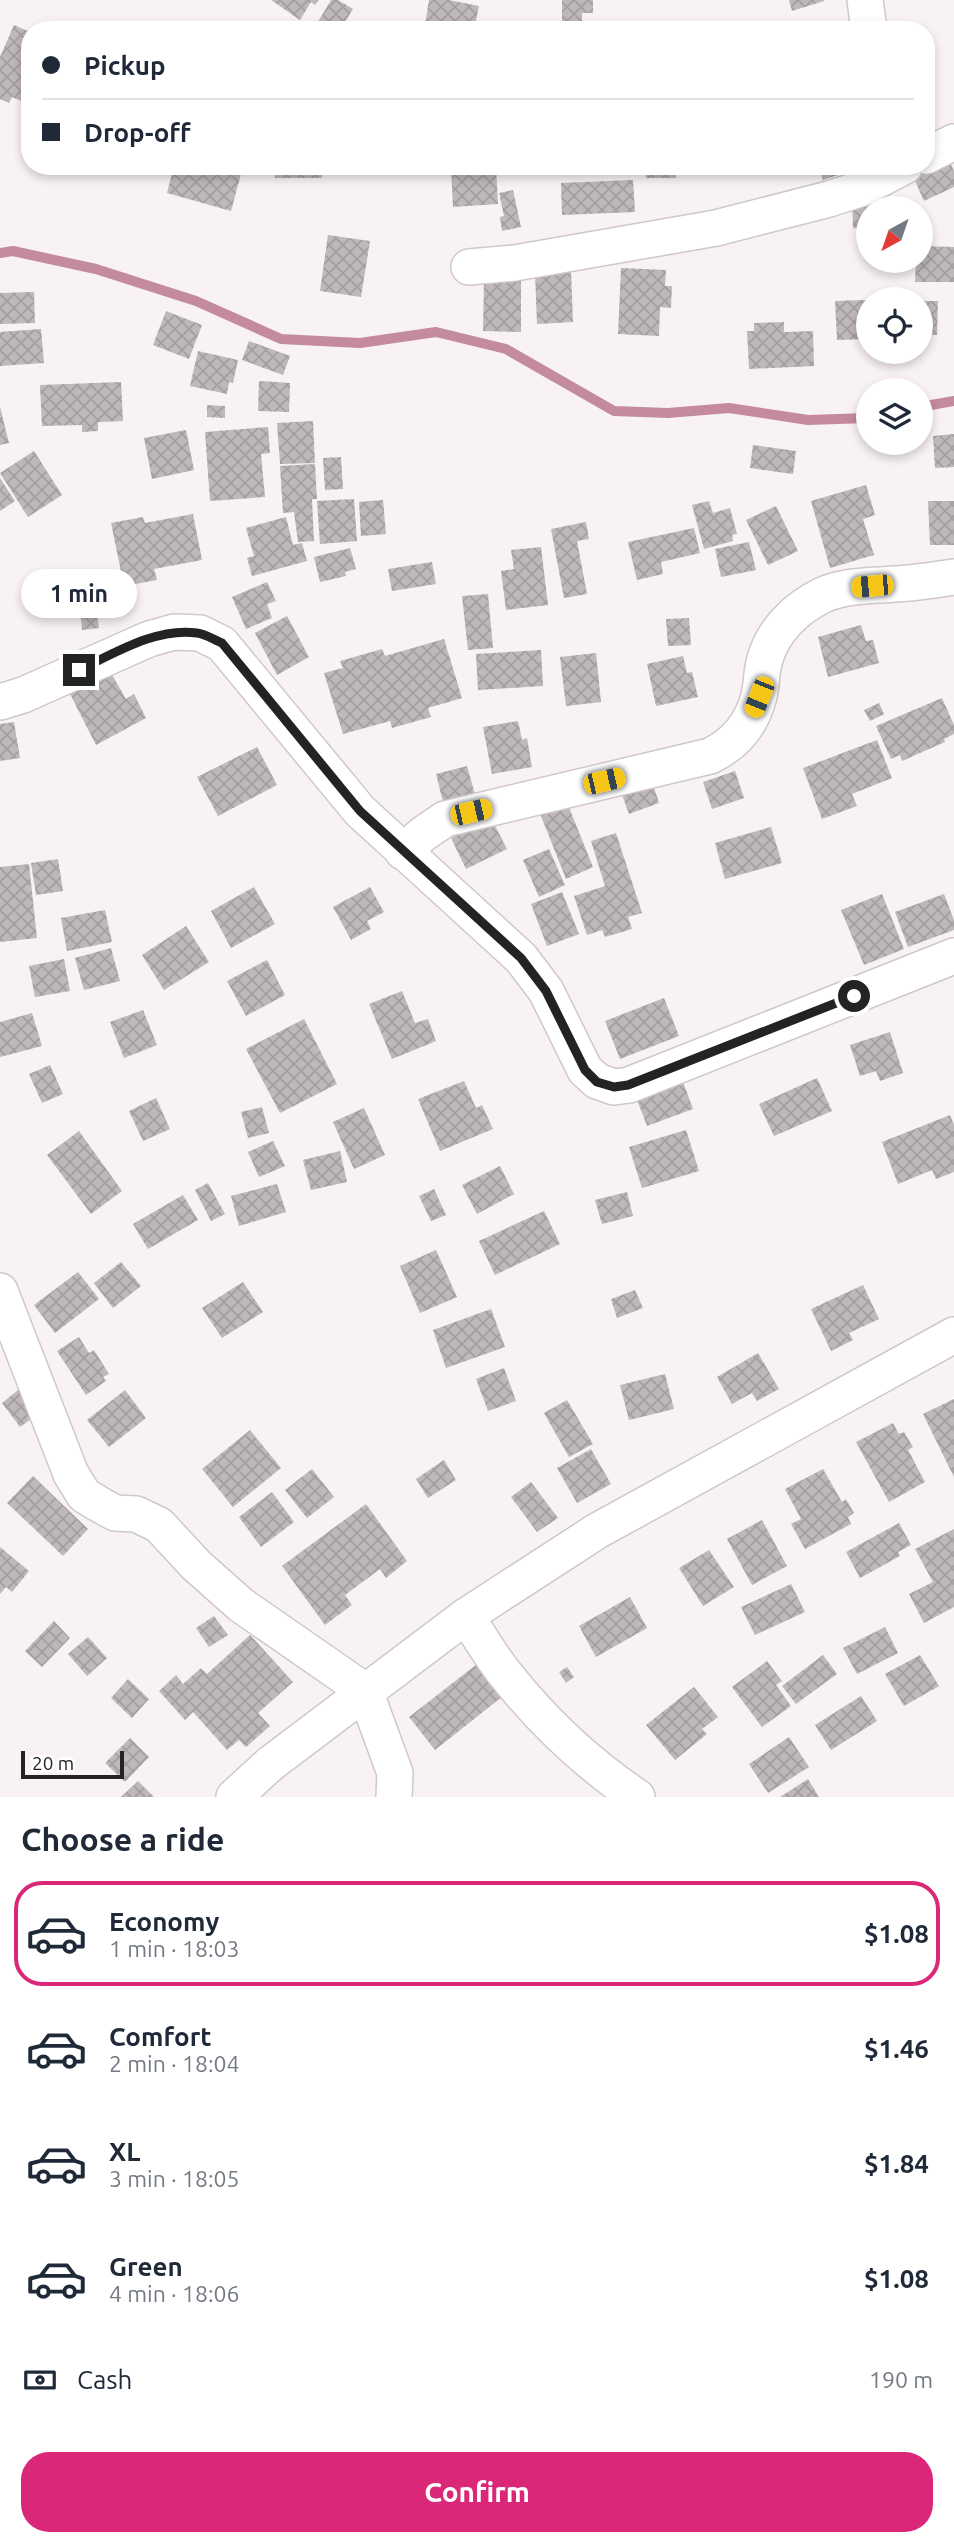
<!DOCTYPE html>
<meta charset="utf-8">
<style>
body{margin:0;font-family:Ubuntu,sans-serif;background:#f6f6f7;color:#1f2937;height:100vh;display:flex;flex-direction:column;font-size:26px;white-space:nowrap}
*{box-sizing:border-box;margin:0}
p{font-size:23px;color:#747a83}
.icon{flex:none;width:38px;height:38px;fill:none;stroke:currentColor;stroke-width:2;stroke-linecap:round;stroke-linejoin:round}
.map{position:relative;height:1797px;overflow:hidden}
.sheet{display:flex;flex-direction:column;background:#fff;flex:1}
.sheet>*{flex:none}
.hud{position:absolute;left:21px;top:21px;width:914px;height:154px;border-radius:28px;box-shadow:0 4px 10px #0003;display:grid;align-content:center;height:154px;padding:0 21px;background:#fff}
.needle{width:46px;rotate:220deg}
.tools{position:absolute;left:856px;top:196px;display:grid;gap:14px}
.tools a{display:grid;place-items:center;width:77px;height:77px;border-radius:50%;background:#fff;box-shadow:0 4px 10px #0003;font-size:35px}
.scale{position:absolute;left:21px;bottom:18px;width:103px;box-sizing:border-box;padding-left:7px;border:4px solid #242223;border-top:0;font-size:19px;line-height:24px;white-space:nowrap;color:#242223;-webkit-text-stroke:5px #fff;paint-order:stroke}
.end{position:absolute;width:32px;height:32px;margin:-16px;border:9px solid #242223;background:#fff;box-shadow:0 0 0 4px #fff}
.from{border-radius:50%}
.bubble{position:absolute;height:49px;border-radius:24px;background:#fff;box-shadow:0 4px 10px #0003;font-size:23px;font-weight:700;line-height:49px;text-align:center}
.car{position:absolute;width:21px;height:42px;margin:-21px -10px;border-radius:9px;box-shadow:0 0 5px 2px #0007;background:linear-gradient(#f5c518 24%,#345 0 40%,#f5c518 0 76%,#345 0 86%,#f5c518 0)}
.hud b{display:flex;align-items:center;gap:24px;height:66px;font-size:26px}
.hud b+b{border-top:2px solid #e0e1e3}
.hud i{width:18px;height:18px;background:#1f2937}
ul{padding:0;list-style:none}
li{display:flex;align-items:center;gap:21px;height:105px;margin:0 14px 10px;padding:0 7px;border:4px solid transparent;border-radius:28px}
li div{flex:1}
li b{display:block;font-size:26px}
li em{font-style:normal;font-weight:700}
li.current{border-color:#db2777}
li>.icon{width:63px;height:63px;stroke-width:1.5}
h2{padding:0 21px;font-size:32px;line-height:84px}
.pay{display:flex;align-items:center;gap:18px;height:77px;padding:0 21px;font-size:26px}
.pay p{margin-inline-start:auto}
.action{display:flex;gap:14px;margin-top:auto;padding:14px 21px}
.action a{flex:1;height:80px;border-radius:28px;background:#db2777;color:#fff;font-size:28px;font-weight:700;line-height:80px;text-align:center}
.map>svg:first-child{display:block}
.lines{fill:none;stroke-linecap:round;stroke-linejoin:round}
.stream{stroke:#c38aa0;stroke-width:10}
.building{fill:url(#building-cross-hatch)}
.minor-casing{stroke:#cfc8ca;stroke-width:38}
.minor{stroke:#fff;stroke-width:35}
.route{stroke:#242223;stroke-width:9}
</style>
<div class="map">
<svg width="954" height="1797" viewBox="0 0 954 1797">
<defs>
<pattern id="building-cross-hatch" width="8" height="8" patternUnits="userSpaceOnUse" patternTransform="scale(1.75)"><rect width="8" height="8" fill="#bfb8ba"/><path d="M0 0l8 8M0 8l8-8" fill="none" stroke="#a49ea0"/></pattern>
</defs>
<rect width="100%" height="100%" fill="#f9f2f5"/>
<g class="lines">
<path class="stream" d="M 0,253 L 13,251 L 96,269 L 196,301 L 281,339 L 360,343 L 436,332 L 506,349 L 614,411 L 668,413 L 729,408 L 808,420 L 868,418
M 920,407 L 954,401"/>
</g>
<path class="building" d="M 271,0 L 319,0 L 315,5 L 311,2 L 300,20 Z
M 331,0 L 338,0 L 353,9 L 340,30 L 313,30 Z
M 429,0 L 449,0 L 479,6 L 474,30 L 424,30 Z
M 562,0 L 593,0 L 593,13 L 582,13 L 582,21 L 562,22 Z
M 789,0 L 824,0 L 824,1 L 792,11 Z
M 14,25 L 30,32 L 30,63 L 23,80 L 28,83 L 21,101 L 12,97 L 9,103 L 0,99 L 0,57 Z
M 947,155 L 954,171 L 954,187 L 924,201 L 911,172 Z
M 174,166 L 215,166 L 241,174 L 231,211 L 167,193 Z
M 275,166 L 322,166 L 322,178 L 275,178 Z
M 496,166 L 498,204 L 453,207 L 451,168 Z
M 646,166 L 676,166 L 676,178 L 646,178 Z
M 818,166 L 861,166 L 861,167 L 823,180 Z
M 633,180 L 635,212 L 562,215 L 561,183 Z
M 513,190 L 521,227 L 502,231 L 500,217 L 504,216 L 499,193 Z
M 899,199 L 900,208 L 868,208 L 868,227 L 853,228 L 852,200 Z
M 328,235 L 370,241 L 361,297 L 320,291 Z
M 920,246 L 954,247 L 954,282 L 915,282 L 916,261 L 920,261 Z
M 621,268 L 666,270 L 665,286 L 672,286 L 671,308 L 660,307 L 659,336 L 618,334 Z
M 571,271 L 573,322 L 537,324 L 535,272 Z
M 484,278 L 521,279 L 521,332 L 483,331 Z
M 34,292 L 35,323 L 0,324 L 0,293 Z
M 866,300 L 867,339 L 837,340 L 835,301 Z
M 920,301 L 938,301 L 937,335 L 920,335 Z
M 166,311 L 202,325 L 189,359 L 153,345 Z
M 784,322 L 784,332 L 813,331 L 814,366 L 749,369 L 747,331 L 754,331 L 754,323 Z
M 41,329 L 44,363 L 0,366 L 0,332 Z
M 249,341 L 290,356 L 283,375 L 242,360 Z
M 198,351 L 238,360 L 233,383 L 229,382 L 227,394 L 190,386 Z
M 259,381 L 290,383 L 289,412 L 258,411 Z
M 121,382 L 123,421 L 98,422 L 98,431 L 82,432 L 82,425 L 42,426 L 40,385 Z
M 207,405 L 225,406 L 225,418 L 207,417 Z
M 0,407 L 9,443 L 0,445 Z
M 313,421 L 315,463 L 280,464 L 277,423 Z
M 268,427 L 270,453 L 261,454 L 265,497 L 210,501 L 205,432 Z
M 186,430 L 194,470 L 152,479 L 144,438 Z
M 954,434 L 954,467 L 935,468 L 933,436 Z
M 753,445 L 796,451 L 793,474 L 750,468 Z
M 34,451 L 62,495 L 28,517 L 0,473 Z
M 341,457 L 343,489 L 325,490 L 323,458 Z
M 315,464 L 317,499 L 312,499 L 314,541 L 298,542 L 294,512 L 283,513 L 280,466 Z
M 0,478 L 15,501 L 0,511 Z
M 866,485 L 875,515 L 863,519 L 874,555 L 830,568 L 811,501 Z
M 354,499 L 357,541 L 320,544 L 317,501 Z
M 383,500 L 386,534 L 361,536 L 359,502 Z
M 709,501 L 713,513 L 730,508 L 737,534 L 732,535 L 733,541 L 704,549 L 692,505 Z
M 928,501 L 954,501 L 954,545 L 930,545 Z
M 776,506 L 798,551 L 768,565 L 746,520 Z
M 193,514 L 202,560 L 154,569 L 157,580 L 124,586 L 111,523 L 143,517 L 145,523 Z
M 286,517 L 293,545 L 302,543 L 307,561 L 252,576 L 247,558 L 254,556 L 246,528 Z
M 586,522 L 589,539 L 577,541 L 587,594 L 564,598 L 551,529 Z
M 694,528 L 700,553 L 661,562 L 663,574 L 637,580 L 628,542 Z
M 749,542 L 756,570 L 721,577 L 715,549 Z
M 541,547 L 548,605 L 506,610 L 501,571 L 514,569 L 511,550 Z
M 350,548 L 356,569 L 345,572 L 346,576 L 320,582 L 314,557 Z
M 432,562 L 436,584 L 392,591 L 388,569 Z
M 267,582 L 276,601 L 267,604 L 272,618 L 246,629 L 232,597 Z
M 488,594 L 493,648 L 468,650 L 462,596 Z
M 96,604 L 99,628 L 82,630 L 80,605 Z
M 287,616 L 309,657 L 277,675 L 255,633 Z
M 689,618 L 691,645 L 668,646 L 666,619 Z
M 861,625 L 866,641 L 873,640 L 879,663 L 828,677 L 818,637 Z
M 444,639 L 462,698 L 428,708 L 431,717 L 392,728 L 390,721 L 343,734 L 324,673 L 343,668 L 340,661 L 382,649 L 385,656 Z
M 541,650 L 543,686 L 478,690 L 476,654 Z
M 596,653 L 601,702 L 566,706 L 560,657 Z
M 683,656 L 687,673 L 692,672 L 698,697 L 656,706 L 647,664 Z
M 111,673 L 126,699 L 134,694 L 146,718 L 96,745 L 70,694 Z
M 942,698 L 954,725 L 954,734 L 944,739 L 945,742 L 902,761 L 900,755 L 891,759 L 876,726 Z
M 879,703 L 884,714 L 870,721 L 864,710 Z
M 518,721 L 522,740 L 527,738 L 532,767 L 492,774 L 483,727 Z
M 14,722 L 20,758 L 0,761 L 0,724 Z
M 877,740 L 892,778 L 852,794 L 857,806 L 822,819 L 803,768 Z
M 257,747 L 277,785 L 218,816 L 197,777 Z
M 467,766 L 476,798 L 444,806 L 436,774 Z
M 735,771 L 744,798 L 712,809 L 703,782 Z
M 651,778 L 659,803 L 629,814 L 620,789 Z
M 566,800 L 593,867 L 566,879 L 539,811 Z
M 491,818 L 507,849 L 466,869 L 451,838 Z
M 771,827 L 782,863 L 725,879 L 715,843 Z
M 616,833 L 642,913 L 628,917 L 632,929 L 605,937 L 602,930 L 587,935 L 574,896 L 605,886 L 591,841 Z
M 549,849 L 565,885 L 539,897 L 523,860 Z
M 58,859 L 63,891 L 36,895 L 31,863 Z
M 29,864 L 37,938 L 0,942 L 0,867 Z
M 254,887 L 275,924 L 231,948 L 211,911 Z
M 370,887 L 384,912 L 367,921 L 371,929 L 351,940 L 333,907 Z
M 562,892 L 579,934 L 547,946 L 531,904 Z
M 882,894 L 904,949 L 864,965 L 841,910 Z
M 944,894 L 954,920 L 954,930 L 908,947 L 895,912 Z
M 105,910 L 112,942 L 67,951 L 61,918 Z
M 186,926 L 209,962 L 164,990 L 142,955 Z
M 111,948 L 120,981 L 84,990 L 75,958 Z
M 64,959 L 70,991 L 35,997 L 29,966 Z
M 267,960 L 285,995 L 246,1016 L 227,981 Z
M 402,991 L 415,1023 L 428,1019 L 436,1041 L 392,1059 L 369,1004 Z
M 664,998 L 679,1036 L 620,1059 L 605,1021 Z
M 143,1010 L 157,1045 L 124,1058 L 110,1022 Z
M 32,1013 L 42,1046 L 0,1057 L 0,1022 Z
M 304,1019 L 337,1084 L 280,1113 L 246,1049 Z
M 890,1032 L 903,1073 L 880,1081 L 876,1071 L 860,1076 L 850,1045 Z
M 50,1065 L 63,1094 L 42,1103 L 29,1074 Z
M 817,1078 L 832,1111 L 774,1136 L 759,1104 Z
M 464,1081 L 476,1108 L 482,1105 L 493,1129 L 440,1151 L 418,1099 Z
M 683,1082 L 693,1109 L 647,1126 L 637,1100 Z
M 156,1098 L 170,1129 L 143,1141 L 129,1111 Z
M 262,1107 L 269,1133 L 248,1138 L 241,1112 Z
M 364,1108 L 385,1155 L 354,1169 L 333,1122 Z
M 950,1115 L 954,1125 L 954,1172 L 936,1179 L 932,1170 L 898,1184 L 882,1142 Z
M 686,1130 L 699,1171 L 642,1188 L 629,1147 Z
M 79,1131 L 122,1191 L 91,1214 L 47,1155 Z
M 273,1141 L 285,1166 L 259,1177 L 248,1152 Z
M 340,1151 L 347,1182 L 311,1190 L 303,1160 Z
M 500,1166 L 514,1194 L 477,1214 L 462,1185 Z
M 208,1183 L 225,1214 L 211,1221 L 195,1190 Z
M 277,1184 L 286,1212 L 239,1226 L 231,1196 Z
M 434,1189 L 446,1215 L 431,1221 L 419,1196 Z
M 627,1192 L 633,1216 L 602,1224 L 595,1200 Z
M 183,1195 L 198,1220 L 148,1249 L 133,1224 Z
M 544,1211 L 560,1244 L 495,1275 L 479,1241 Z
M 436,1250 L 457,1297 L 420,1313 L 400,1266 Z
M 121,1262 L 141,1286 L 113,1308 L 94,1283 Z
M 78,1272 L 99,1299 L 55,1333 L 34,1305 Z
M 243,1282 L 263,1312 L 222,1338 L 202,1308 Z
M 863,1285 L 879,1319 L 849,1333 L 853,1340 L 831,1351 L 811,1309 Z
M 635,1290 L 643,1308 L 617,1318 L 611,1299 Z
M 491,1309 L 505,1347 L 446,1368 L 433,1330 Z
M 79,1337 L 89,1353 L 94,1350 L 109,1374 L 103,1377 L 106,1381 L 86,1395 L 57,1351 Z
M 758,1353 L 779,1389 L 757,1401 L 752,1393 L 732,1404 L 717,1377 Z
M 504,1368 L 516,1401 L 488,1411 L 476,1379 Z
M 665,1374 L 674,1409 L 629,1420 L 620,1385 Z
M 22,1387 L 41,1412 L 20,1427 L 2,1403 Z
M 125,1390 L 146,1418 L 109,1447 L 87,1420 Z
M 954,1399 L 954,1477 L 923,1414 Z
M 567,1400 L 593,1444 L 569,1457 L 544,1413 Z
M 893,1423 L 899,1434 L 904,1432 L 913,1447 L 908,1450 L 925,1482 L 889,1502 L 856,1442 Z
M 250,1430 L 281,1468 L 233,1507 L 202,1469 Z
M 591,1449 L 611,1484 L 577,1503 L 557,1468 Z
M 444,1460 L 456,1480 L 428,1498 L 416,1479 Z
M 312,1469 L 334,1497 L 307,1518 L 285,1490 Z
M 823,1469 L 842,1502 L 846,1499 L 854,1513 L 848,1517 L 851,1524 L 805,1549 L 791,1524 L 801,1519 L 785,1489 Z
M 33,1476 L 88,1529 L 63,1556 L 7,1503 Z
M 531,1482 L 558,1518 L 537,1532 L 511,1497 Z
M 272,1492 L 294,1522 L 261,1547 L 239,1517 Z
M 366,1504 L 407,1561 L 386,1578 L 380,1569 L 345,1595 L 352,1605 L 325,1625 L 282,1566 Z
M 762,1520 L 787,1566 L 752,1585 L 727,1539 Z
M 899,1523 L 911,1545 L 898,1552 L 900,1556 L 860,1578 L 846,1552 Z
M 954,1529 L 954,1607 L 924,1623 L 909,1594 L 933,1582 L 915,1549 Z
M 0,1547 L 29,1571 L 12,1592 L 6,1587 L 0,1594 Z
M 709,1550 L 734,1587 L 703,1606 L 679,1568 Z
M 791,1584 L 805,1612 L 755,1635 L 741,1607 Z
M 630,1597 L 647,1628 L 596,1657 L 579,1626 Z
M 214,1616 L 228,1635 L 209,1647 L 196,1628 Z
M 54,1621 L 70,1638 L 42,1667 L 25,1651 Z
M 885,1627 L 898,1653 L 857,1674 L 843,1648 Z
M 250,1635 L 293,1682 L 258,1713 L 270,1726 L 246,1747 L 239,1740 L 227,1750 L 193,1712 L 185,1720 L 159,1691 L 176,1675 L 183,1684 L 201,1668 L 207,1674 Z
M 88,1637 L 107,1658 L 87,1676 L 68,1654 Z
M 823,1655 L 837,1674 L 796,1704 L 782,1686 Z
M 920,1655 L 939,1686 L 904,1706 L 885,1674 Z
M 767,1661 L 782,1681 L 776,1685 L 791,1706 L 762,1727 L 732,1687 Z
M 477,1664 L 503,1696 L 435,1750 L 409,1717 Z
M 567,1667 L 574,1677 L 566,1683 L 559,1672 Z
M 128,1679 L 149,1699 L 132,1718 L 111,1698 Z
M 694,1687 L 718,1717 L 702,1729 L 707,1734 L 675,1760 L 646,1725 Z
M 861,1696 L 877,1721 L 831,1750 L 815,1725 Z
M 789,1737 L 809,1767 L 768,1793 L 749,1764 Z
M 130,1738 L 149,1757 L 125,1782 L 105,1763 Z
M 808,1779 L 819,1797 L 780,1797 Z
M 138,1781 L 154,1797 L 121,1797 Z"/>
<g class="lines">
<defs>
<path id="minor" d="M 865,0 L 869,30
M 926,156 L 954,142
M 469,267 L 515,263 L 716,228 L 829,199 L 863,188 L 905,166
M 0,702 L 23,695 L 149,639 L 174,632 L 200,633 L 222,644 L 360,811 L 521,958 L 546,991 L 585,1070 L 597,1081 L 614,1087 L 629,1085 L 954,956
M 403,852 L 423,834 L 445,819 L 710,756 C 735,744 752,724 759,696 C 762,684 761,671 765,659 C 773,631 795,609 821,596 C 843,585 871,586 895,584 C 915,583 934,580 954,577
M 0,1291 L 71,1474 L 84,1495 L 97,1503 L 115,1513 L 136,1514 L 159,1525 L 196,1565 L 241,1605 L 365,1691 L 395,1773 L 394,1797
M 466,1616 C 479,1635 491,1657 506,1675 C 543,1722 587,1763 637,1797
M 234,1797 L 270,1764 L 466,1616 L 597,1531 L 954,1335"/>
</defs>
<use href="#minor" class="minor-casing"/>
<use href="#minor" class="minor"/>
</g>
<g class="lines">
<path class="route" d="M 79,670 C 115,653 157,627 197,633 C 206,634 214,640 222,643 L 360,811 L 521,958 L 546,991 L 585,1070 L 597,1082 L 614,1087 L 628,1085 L 854,996"/>
</g>
</svg>
<div class="tools">
<a><svg class="needle" viewBox="-14 -14 28 28"><path d="M0-13l5 13h-10z" fill="#e53935"/><path d="M0 13l5-13h-10z" fill="#747a83"/></svg></a>
<a><svg class="icon" aria-label="locate" viewBox="0 0 24 24"><circle cx="12" cy="12" r="6"/><path d="M12 2v4M12 18v4M2 12h4M18 12h4"/></svg></a>
<a><svg class="icon" aria-label="layers" viewBox="0 0 24 24"><path d="M12 4l9 5-9 5-9-5zM3 14l9 5 9-5"/></svg></a>
</div>
<div class="scale">20 m</div>
<i class="end from" style="left:854px;top:996px"></i>
<i class="end" style="left:79px;top:670px"></i>
<div class="bubble" style="left:21px;top:569px;width:116px">1 min</div>
<i class="car" style="left:872px;top:586px;rotate:265deg"></i>
<i class="car" style="left:759px;top:697px;rotate:202deg"></i>
<i class="car" style="left:604px;top:781px;rotate:77deg"></i>
<i class="car" style="left:471px;top:812px;rotate:77deg"></i>
<div class="hud">
<b><i class="from"></i>Pickup</b>
<b><i></i>Drop-off</b>
</div>
</div>
<section class="sheet">
<h2>Choose a ride</h2>
<ul>
<li class="current"><svg class="icon" aria-label="car" viewBox="0 0 24 24"><path d="M5 17H2v-5l4-1 3-4h7l3 4 3 1v5h-3M9 17h6M6 11h13"/><circle cx="7" cy="17" r="2"/><circle cx="17" cy="17" r="2"/></svg><div><b>Economy</b><p>1 min · 18:03</p></div><em>$1.08</em></li>
<li><svg class="icon" aria-label="car" viewBox="0 0 24 24"><path d="M5 17H2v-5l4-1 3-4h7l3 4 3 1v5h-3M9 17h6M6 11h13"/><circle cx="7" cy="17" r="2"/><circle cx="17" cy="17" r="2"/></svg><div><b>Comfort</b><p>2 min · 18:04</p></div><em>$1.46</em></li>
<li><svg class="icon" aria-label="car" viewBox="0 0 24 24"><path d="M5 17H2v-5l4-1 3-4h7l3 4 3 1v5h-3M9 17h6M6 11h13"/><circle cx="7" cy="17" r="2"/><circle cx="17" cy="17" r="2"/></svg><div><b>XL</b><p>3 min · 18:05</p></div><em>$1.84</em></li>
<li><svg class="icon" aria-label="car" viewBox="0 0 24 24"><path d="M5 17H2v-5l4-1 3-4h7l3 4 3 1v5h-3M9 17h6M6 11h13"/><circle cx="7" cy="17" r="2"/><circle cx="17" cy="17" r="2"/></svg><div><b>Green</b><p>4 min · 18:06</p></div><em>$1.08</em></li>
</ul>
<div class="pay"><svg class="icon" aria-label="cash" viewBox="0 0 24 24"><path d="M3 7h18v10H3z"/><circle cx="12" cy="12" r="2"/></svg>Cash<p>190 m</p></div>
<div class="action"><a>Confirm</a></div>
</section>
